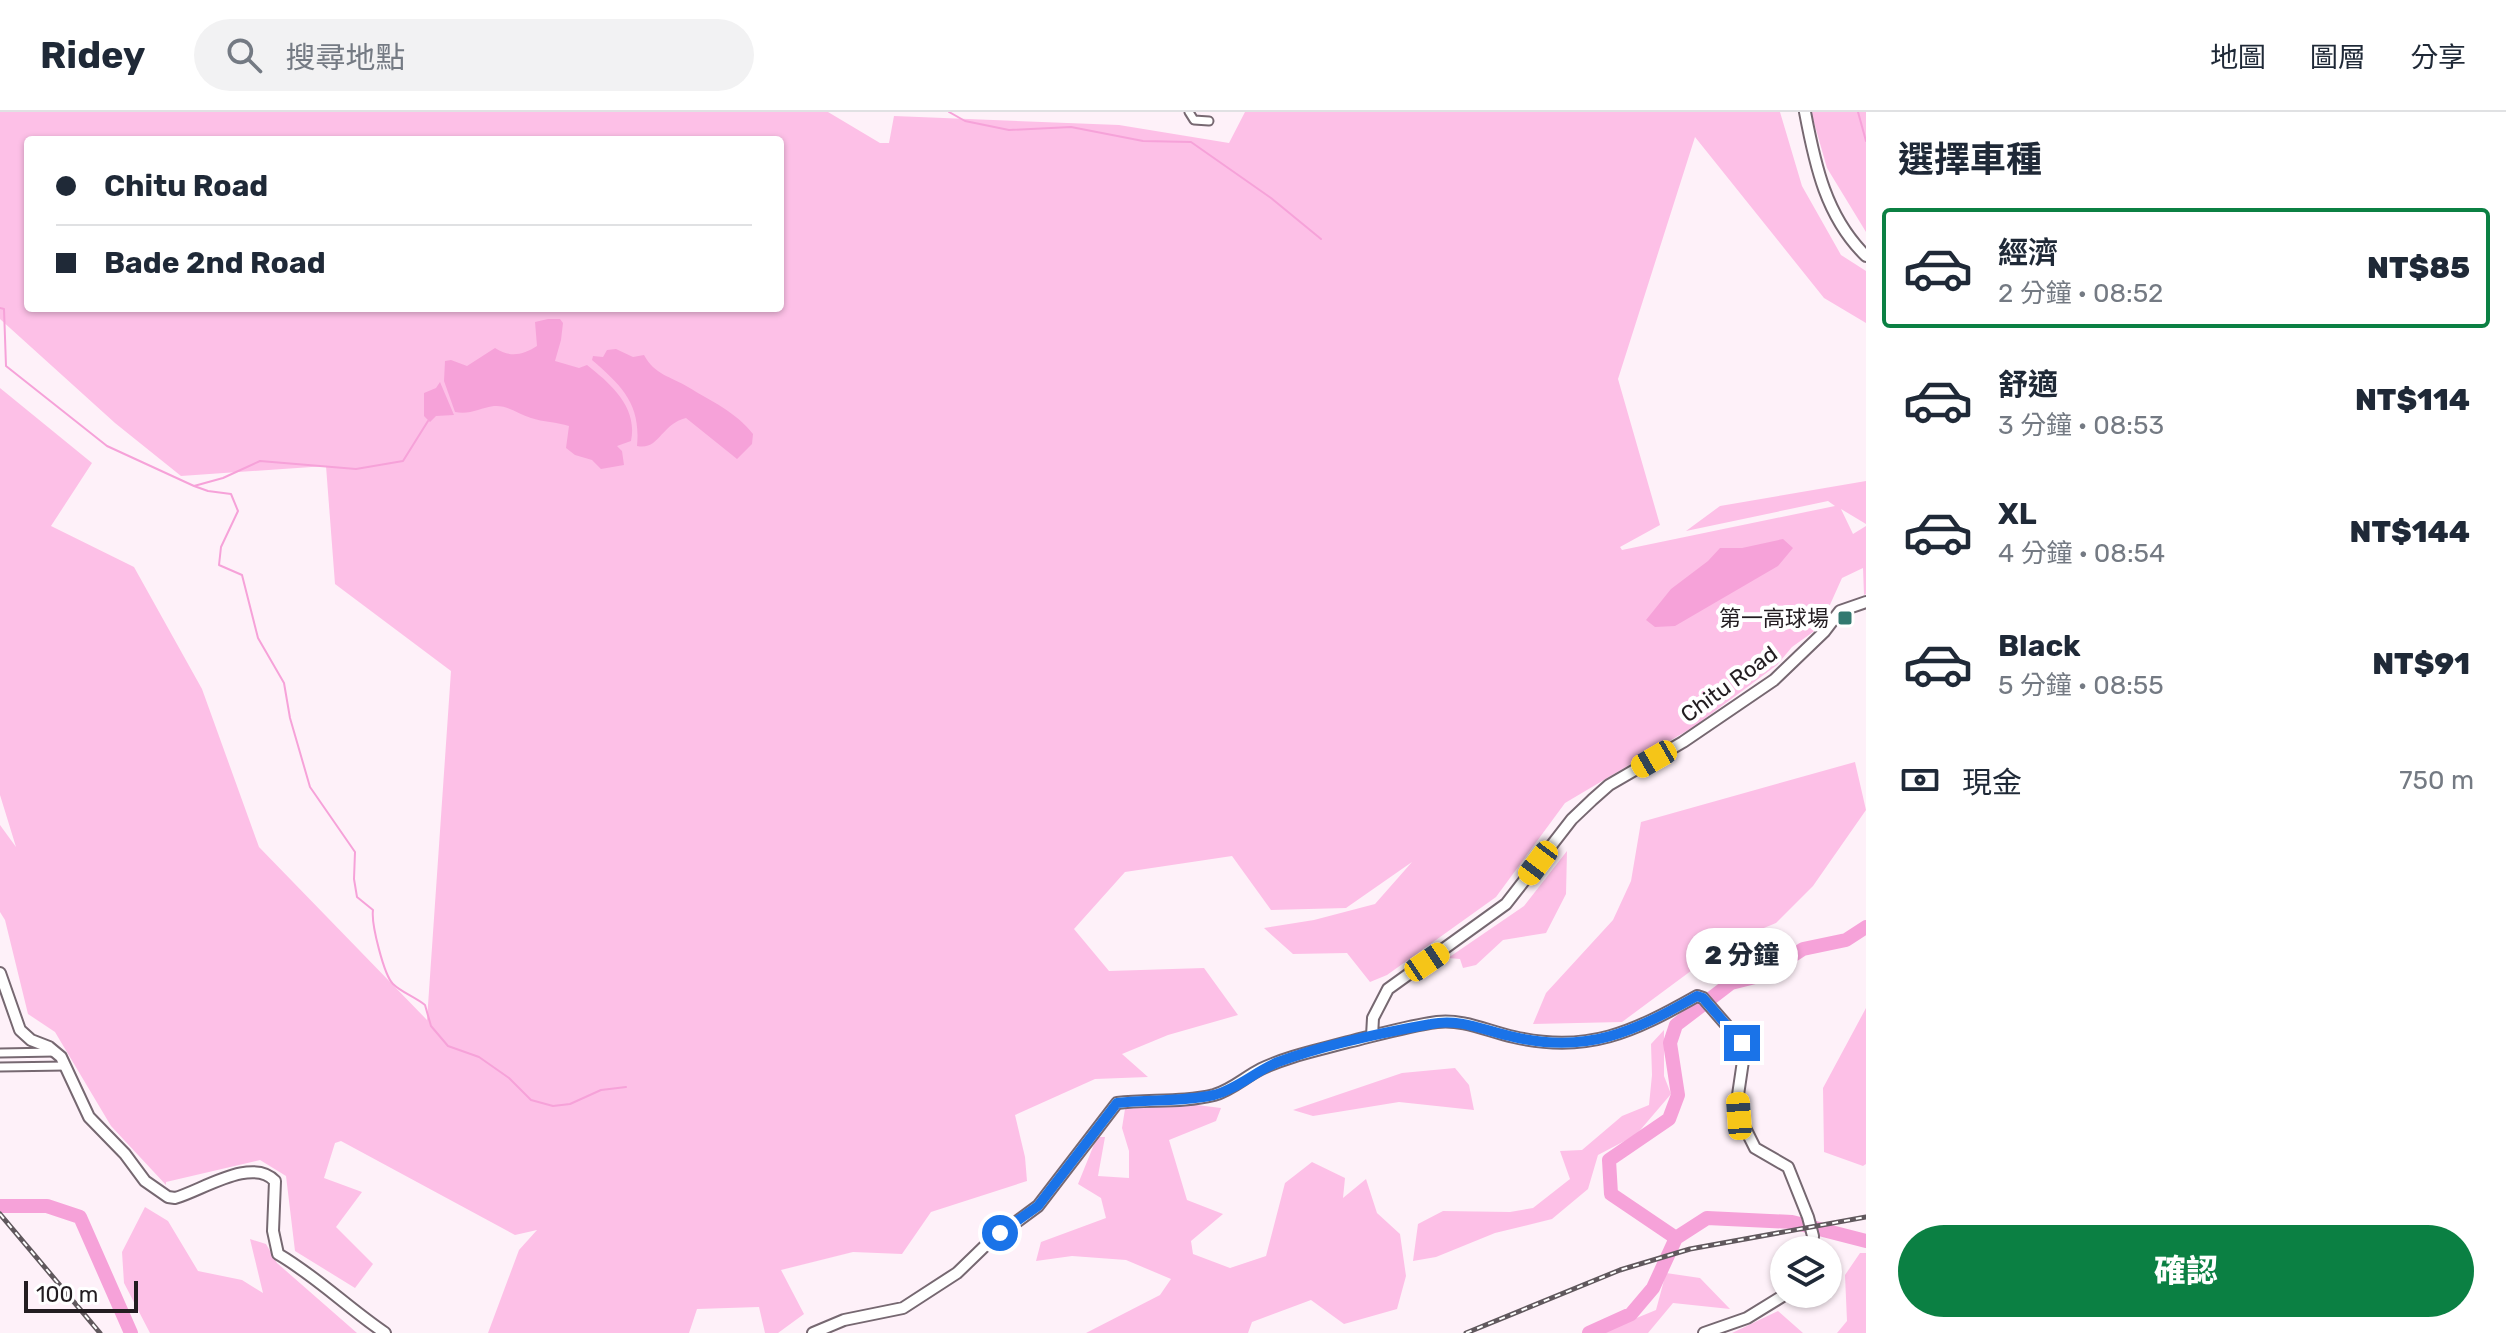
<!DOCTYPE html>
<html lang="zh-TW">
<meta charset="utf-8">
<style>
body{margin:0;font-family:Rubik,"Noto Sans TC",sans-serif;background:#f2f2f3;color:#1f2937;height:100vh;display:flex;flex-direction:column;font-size:30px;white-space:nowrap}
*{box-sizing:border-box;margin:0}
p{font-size:26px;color:#747a83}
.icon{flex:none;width:44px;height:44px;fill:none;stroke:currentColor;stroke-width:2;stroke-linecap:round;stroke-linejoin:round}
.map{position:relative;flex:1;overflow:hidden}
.details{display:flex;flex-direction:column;background:#fff;width:640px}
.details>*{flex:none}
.guide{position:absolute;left:24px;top:24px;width:760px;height:176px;border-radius:8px;box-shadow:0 2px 6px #0004;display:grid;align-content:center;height:176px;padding:0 32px;background:#fff}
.tools{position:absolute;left:1770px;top:1124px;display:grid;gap:16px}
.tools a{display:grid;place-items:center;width:72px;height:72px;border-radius:50%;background:#fff;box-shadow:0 2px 6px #0004;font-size:40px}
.scale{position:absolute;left:24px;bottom:20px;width:114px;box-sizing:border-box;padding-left:8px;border:4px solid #231d21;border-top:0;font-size:22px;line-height:28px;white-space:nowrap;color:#231d21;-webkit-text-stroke:6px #fff;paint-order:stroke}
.end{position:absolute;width:36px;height:36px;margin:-18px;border:10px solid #1a73e8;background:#fff;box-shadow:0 0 0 4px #fff}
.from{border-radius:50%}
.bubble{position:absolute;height:56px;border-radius:28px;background:#fff;box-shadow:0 2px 6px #0004;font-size:26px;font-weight:800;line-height:56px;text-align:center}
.car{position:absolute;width:24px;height:48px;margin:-24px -12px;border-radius:10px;box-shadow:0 0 6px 2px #0007;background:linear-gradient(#f5c518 24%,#345 0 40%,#f5c518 0 76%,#345 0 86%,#f5c518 0)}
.guide b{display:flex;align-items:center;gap:28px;height:76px;font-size:30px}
.guide b+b{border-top:2px solid #e0e1e3}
.guide i{width:20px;height:20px;background:#1f2937}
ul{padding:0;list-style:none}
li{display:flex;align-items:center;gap:24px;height:120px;margin:0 16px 12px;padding:0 16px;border:4px solid transparent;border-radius:8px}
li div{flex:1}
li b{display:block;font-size:30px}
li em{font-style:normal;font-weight:800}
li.active{border-color:#0b8043}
li>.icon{width:72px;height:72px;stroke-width:1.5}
h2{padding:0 32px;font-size:36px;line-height:96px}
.pay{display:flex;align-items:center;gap:20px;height:88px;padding:0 32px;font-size:30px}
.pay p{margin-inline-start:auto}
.button{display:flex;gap:16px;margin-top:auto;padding:16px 32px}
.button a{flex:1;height:92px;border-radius:48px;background:#0b8043;color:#fff;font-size:32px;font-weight:800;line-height:92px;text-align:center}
header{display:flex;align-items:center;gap:48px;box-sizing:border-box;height:112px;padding:0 40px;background:#fff;border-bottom:2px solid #e0e1e3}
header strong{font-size:38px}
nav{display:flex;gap:44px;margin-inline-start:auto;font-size:28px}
.search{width:560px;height:72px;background:#f2f2f3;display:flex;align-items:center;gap:20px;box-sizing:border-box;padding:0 28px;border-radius:44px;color:#747a83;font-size:30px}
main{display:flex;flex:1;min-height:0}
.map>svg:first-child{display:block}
.green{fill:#fdc0e7;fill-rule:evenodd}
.water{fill:#f6a2d9}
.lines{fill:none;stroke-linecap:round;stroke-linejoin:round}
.stream{stroke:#f6a2d9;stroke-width:2}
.river{stroke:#f6a2d9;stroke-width:14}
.street-casing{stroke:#766871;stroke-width:11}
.secondary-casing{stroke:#766871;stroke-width:14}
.street{stroke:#fff;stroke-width:7}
.secondary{stroke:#fff;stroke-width:10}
.rail-casing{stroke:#60585d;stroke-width:5}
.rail{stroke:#fff;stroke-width:2;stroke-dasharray:6;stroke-linecap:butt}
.route{stroke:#1a73e8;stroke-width:10}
.poi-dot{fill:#337970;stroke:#fff;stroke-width:3}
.labels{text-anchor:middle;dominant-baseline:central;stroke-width:8;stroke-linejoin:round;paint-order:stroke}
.poi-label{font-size:22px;fill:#231d21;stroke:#fff;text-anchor:end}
.street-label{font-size:22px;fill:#231d21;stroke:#fff}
</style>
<header>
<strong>Ridey</strong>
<div class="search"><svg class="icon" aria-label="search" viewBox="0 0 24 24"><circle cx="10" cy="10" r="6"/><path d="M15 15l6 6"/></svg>搜尋地點</div>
<nav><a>地圖</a><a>圖層</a><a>分享</a></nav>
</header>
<main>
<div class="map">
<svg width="1866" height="1221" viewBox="0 0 1866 1221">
<rect width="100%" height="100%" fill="#fef1f9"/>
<path class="green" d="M 0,0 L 828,0 L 880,31 L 889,31 L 894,4 L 1119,13 L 1229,31 L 1245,0 L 1780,0 L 1802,74 L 1841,143 L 1866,159 L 1866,211 L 1824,186 L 1695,25 L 1618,267 L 1660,413 L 1620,435 L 1622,438 L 1835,394 L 1828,389 L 1686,419 L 1720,394 L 1866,369 L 1866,412 L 1841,397 L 1853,422 L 1866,414 L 1866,482 L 1864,483 L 1863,456 L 1842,466 L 1820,515 L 1792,535 L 1777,553 L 1695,614 L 1565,691 L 1496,785 L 1387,863 L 1370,870 L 1347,841 L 1293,842 L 1264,816 L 1314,808 L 1375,792 L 1412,750 L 1346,796 L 1271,798 L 1232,744 L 1125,760 L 1074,817 L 1109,859 L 1204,856 L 1238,903 L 1168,923 L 1122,942 L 1148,965 L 1095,967 L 1015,1003 L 1025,1045 L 1027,1069 L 931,1100 L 902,1142 L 853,1140 L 781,1158 L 804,1202 L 778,1221 L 765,1221 L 759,1195 L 697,1197 L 689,1221 L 488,1221 L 519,1138 L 537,1118 L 515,1123 L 341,1029 L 335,1031 L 324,1066 L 362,1080 L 336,1115 L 373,1152 L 355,1176 L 295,1139 L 286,1064 L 260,1048 L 166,1070 L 166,1073 L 111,1014 L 55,920 L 28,902 L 5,808 L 0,800 L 0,713 L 16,735 L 0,683 L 0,276 L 92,351 L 51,414 L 134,455 L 202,577 L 259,735 L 427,908 L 451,559 L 335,472 L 326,354 L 181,364 L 115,311 L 0,207 ZM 28,28 L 780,28 L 780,196 L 28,196 Z
M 1811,0 L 1866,0 L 1866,120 L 1827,56 Z
M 1855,650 L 1866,698 L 1813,774 L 1776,811 L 1730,830 L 1622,910 L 1533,912 L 1546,881 L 1613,808 L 1631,769 L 1641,710 Z
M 1567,739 L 1566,782 L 1546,821 L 1503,828 L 1476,853 L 1463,856 L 1460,847 L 1448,846 L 1524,794 Z
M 1866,896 L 1866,1052 L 1863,1054 L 1824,1040 L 1823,976 Z
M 1664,918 L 1664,964 L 1671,982 L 1636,1023 L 1598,1043 L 1588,1077 L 1552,1107 L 1495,1121 L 1436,1145 L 1413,1149 L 1418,1112 L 1443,1099 L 1510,1100 L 1533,1096 L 1570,1067 L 1560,1039 L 1582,1038 L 1622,1004 L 1649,993 L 1652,963 L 1651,932 Z
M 1455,956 L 1469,973 L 1474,998 L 1399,990 L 1313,1004 L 1293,998 L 1402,961 Z
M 1189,992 L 1221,996 L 1216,1009 L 1169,1028 L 1187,1088 L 1223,1102 L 1191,1129 L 1193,1142 L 1230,1156 L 1266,1144 L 1285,1071 L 1312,1050 L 1345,1066 L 1343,1086 L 1366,1067 L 1377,1101 L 1400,1122 L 1406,1164 L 1397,1197 L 1344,1212 L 1311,1188 L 1252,1210 L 1248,1221 L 1086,1221 L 1160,1183 L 1171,1167 L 1126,1148 L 1072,1144 L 1036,1149 L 1041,1130 L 1106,1106 L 1101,1086 L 1078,1072 L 1097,1025 L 1105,1025 L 1098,1064 L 1129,1066 L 1129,1039 L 1122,1016 L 1125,997 Z
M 145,1095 L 168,1109 L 198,1159 L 242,1168 L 263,1181 L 250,1127 L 266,1132 L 277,1151 L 357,1221 L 150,1221 L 124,1171 L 122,1140 Z
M 1860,1141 L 1866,1141 L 1866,1221 L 1837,1221 L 1847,1209 L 1845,1163 Z
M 1666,1161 L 1700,1166 L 1730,1197 L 1673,1191 L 1648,1221 L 1600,1221 L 1656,1198 Z
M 1778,1199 L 1803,1221 L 1732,1221 Z"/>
<path class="water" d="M 548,207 L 560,207 L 563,211 L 561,228 L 555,249 L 579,256 L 587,253 C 611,272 638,295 631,329 L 617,334 L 622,339 L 624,353 L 601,357 L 592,348 L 575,343 L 566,336 L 569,314 C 557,310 543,310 531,306 C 518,302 508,293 494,294 C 480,296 470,303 455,300 L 444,269 L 445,249 L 451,248 L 467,254 L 495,236 C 510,246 523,243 537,234 L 535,210 Z
M 616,237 L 633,245 L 644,243 C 655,263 670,264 688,275 C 711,289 736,300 753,322 L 752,332 L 737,347 L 686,306 C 661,312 659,339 637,334 C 641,292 622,274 592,248 L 593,244 L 603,245 L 607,238 Z
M 440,270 L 454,303 L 436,304 L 430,310 L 424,304 L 424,281 L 436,276 Z
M 1783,427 L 1793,436 L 1778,454 L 1675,514 L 1655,515 L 1646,508 L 1671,477 L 1708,449 L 1720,436 L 1742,436 Z"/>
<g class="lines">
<path class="stream" d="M 949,0 L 965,9 L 1009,18 L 1071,15 L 1143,29 L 1191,30 L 1271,86 L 1321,127
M 1858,0 L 1866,29
M 0,196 L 4,197 L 6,254 L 107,334 L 194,374 L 223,366 L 260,349 L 356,357 L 403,349 L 428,309
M 194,374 L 208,379 L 231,382 L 238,399 L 221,435 L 219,453 L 242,463 L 258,526 L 284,571 L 290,606 L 310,675 L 355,740 L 354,767 L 357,785 L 373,798 C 371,812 384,863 393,872 C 401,880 415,885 425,893 L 431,914 L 448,934 L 479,945 L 509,966 L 531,988 L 553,994 L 570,992 L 601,978 L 626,975"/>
<path class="river" d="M 0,1094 L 47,1094 L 80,1105 L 131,1221
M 1676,1126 L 1611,1082 L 1609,1048 L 1669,1007 L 1678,983 L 1670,931 L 1676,913 L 1731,871 L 1763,863 L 1803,837 L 1846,828 L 1866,815
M 1589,1221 L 1631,1202 L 1653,1176 L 1676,1126 L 1707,1106 L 1792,1110 L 1866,1129"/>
<defs>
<path id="street" d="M 1189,0 L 1194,8 L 1209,9
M 0,941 L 55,940
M 0,955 L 66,954"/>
<path id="secondary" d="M 1805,0 C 1815,53 1826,105 1866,144
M 0,861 L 20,918 L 31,928 L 49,935 L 61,945 L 89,1005 L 125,1042 L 145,1069 L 168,1085 L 175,1086 C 201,1079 252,1044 275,1069 L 273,1119 L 278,1142 C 316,1164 348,1196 385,1221
M 1372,924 L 1373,906 L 1388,877 L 1506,792 L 1572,707 L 1592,688 L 1609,673 L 1683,630 L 1774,568 L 1824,520 L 1840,499 L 1866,490
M 813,1221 L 844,1208 L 903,1196 L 957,1161 L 988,1131 L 1038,1094 L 1117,991 C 1149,987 1182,991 1214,983 C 1232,978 1245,965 1261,957 C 1288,944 1319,938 1348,930 C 1377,923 1407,914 1437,910 C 1464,907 1487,919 1514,925 C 1588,942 1633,920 1697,884 L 1703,886 L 1742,931 L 1743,949 L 1738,983 L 1739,1004 L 1755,1036 L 1788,1055 L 1808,1105 L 1813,1124 L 1812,1138
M 1704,1221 L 1747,1206 L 1786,1182"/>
</defs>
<use href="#street" class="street-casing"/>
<use href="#secondary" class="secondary-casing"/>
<use href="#street" class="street"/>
<use href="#secondary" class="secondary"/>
<defs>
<path id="rail" d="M 0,1102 L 100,1221
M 1466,1221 L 1620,1158 L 1690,1137 L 1866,1105"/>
</defs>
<use href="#rail" class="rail-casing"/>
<use href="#rail" class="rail"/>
</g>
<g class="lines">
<path class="route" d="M 1000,1121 L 1038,1094 L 1117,991 C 1149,987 1182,990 1214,983 C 1237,977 1256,959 1278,950 C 1327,932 1380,921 1431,912 C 1461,906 1485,919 1514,925 C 1588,942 1633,920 1697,884 L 1703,886 L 1742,931"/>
</g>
<rect class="poi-dot" x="1837" y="498" width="16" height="16" rx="4"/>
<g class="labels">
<g class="poi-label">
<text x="1829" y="506">第一高球場</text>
</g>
<g class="street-label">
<text transform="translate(1729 572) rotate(-36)">Chitu Road</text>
</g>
</g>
</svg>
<div class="tools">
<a><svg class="icon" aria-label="layers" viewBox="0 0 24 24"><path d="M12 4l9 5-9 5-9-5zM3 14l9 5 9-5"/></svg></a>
</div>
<div class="scale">100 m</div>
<i class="end from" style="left:1000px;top:1121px"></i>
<i class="end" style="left:1742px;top:931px"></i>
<div class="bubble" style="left:1686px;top:816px;width:112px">2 分鐘</div>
<i class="car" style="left:1654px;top:647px;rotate:240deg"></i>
<i class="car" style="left:1538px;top:751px;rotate:217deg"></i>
<i class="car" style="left:1427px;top:850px;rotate:56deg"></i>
<i class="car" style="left:1739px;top:1004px;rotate:356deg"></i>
<div class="guide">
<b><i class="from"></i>Chitu Road</b>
<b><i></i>Bade 2nd Road</b>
</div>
</div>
<section class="details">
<h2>選擇車種</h2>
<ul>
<li class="active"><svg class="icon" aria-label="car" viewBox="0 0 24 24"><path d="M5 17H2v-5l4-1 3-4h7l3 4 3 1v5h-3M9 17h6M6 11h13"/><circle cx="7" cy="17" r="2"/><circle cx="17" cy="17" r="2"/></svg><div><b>經濟</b><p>2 分鐘 · 08:52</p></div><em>NT$85</em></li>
<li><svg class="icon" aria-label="car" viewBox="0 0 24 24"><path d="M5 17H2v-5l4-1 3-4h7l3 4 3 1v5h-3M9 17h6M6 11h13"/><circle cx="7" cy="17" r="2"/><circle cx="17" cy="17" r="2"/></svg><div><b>舒適</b><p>3 分鐘 · 08:53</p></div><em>NT$114</em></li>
<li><svg class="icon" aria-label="car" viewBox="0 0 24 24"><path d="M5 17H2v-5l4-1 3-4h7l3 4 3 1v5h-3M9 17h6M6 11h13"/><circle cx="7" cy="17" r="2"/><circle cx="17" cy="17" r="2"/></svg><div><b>XL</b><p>4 分鐘 · 08:54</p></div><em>NT$144</em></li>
<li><svg class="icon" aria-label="car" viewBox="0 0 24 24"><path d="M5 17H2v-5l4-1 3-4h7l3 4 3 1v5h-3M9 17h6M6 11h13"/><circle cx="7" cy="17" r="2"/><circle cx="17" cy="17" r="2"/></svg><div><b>Black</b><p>5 分鐘 · 08:55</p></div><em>NT$91</em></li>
</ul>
<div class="pay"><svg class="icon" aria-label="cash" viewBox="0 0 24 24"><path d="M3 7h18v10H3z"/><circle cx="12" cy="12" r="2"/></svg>現金<p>750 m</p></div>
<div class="button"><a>確認</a></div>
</section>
</main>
